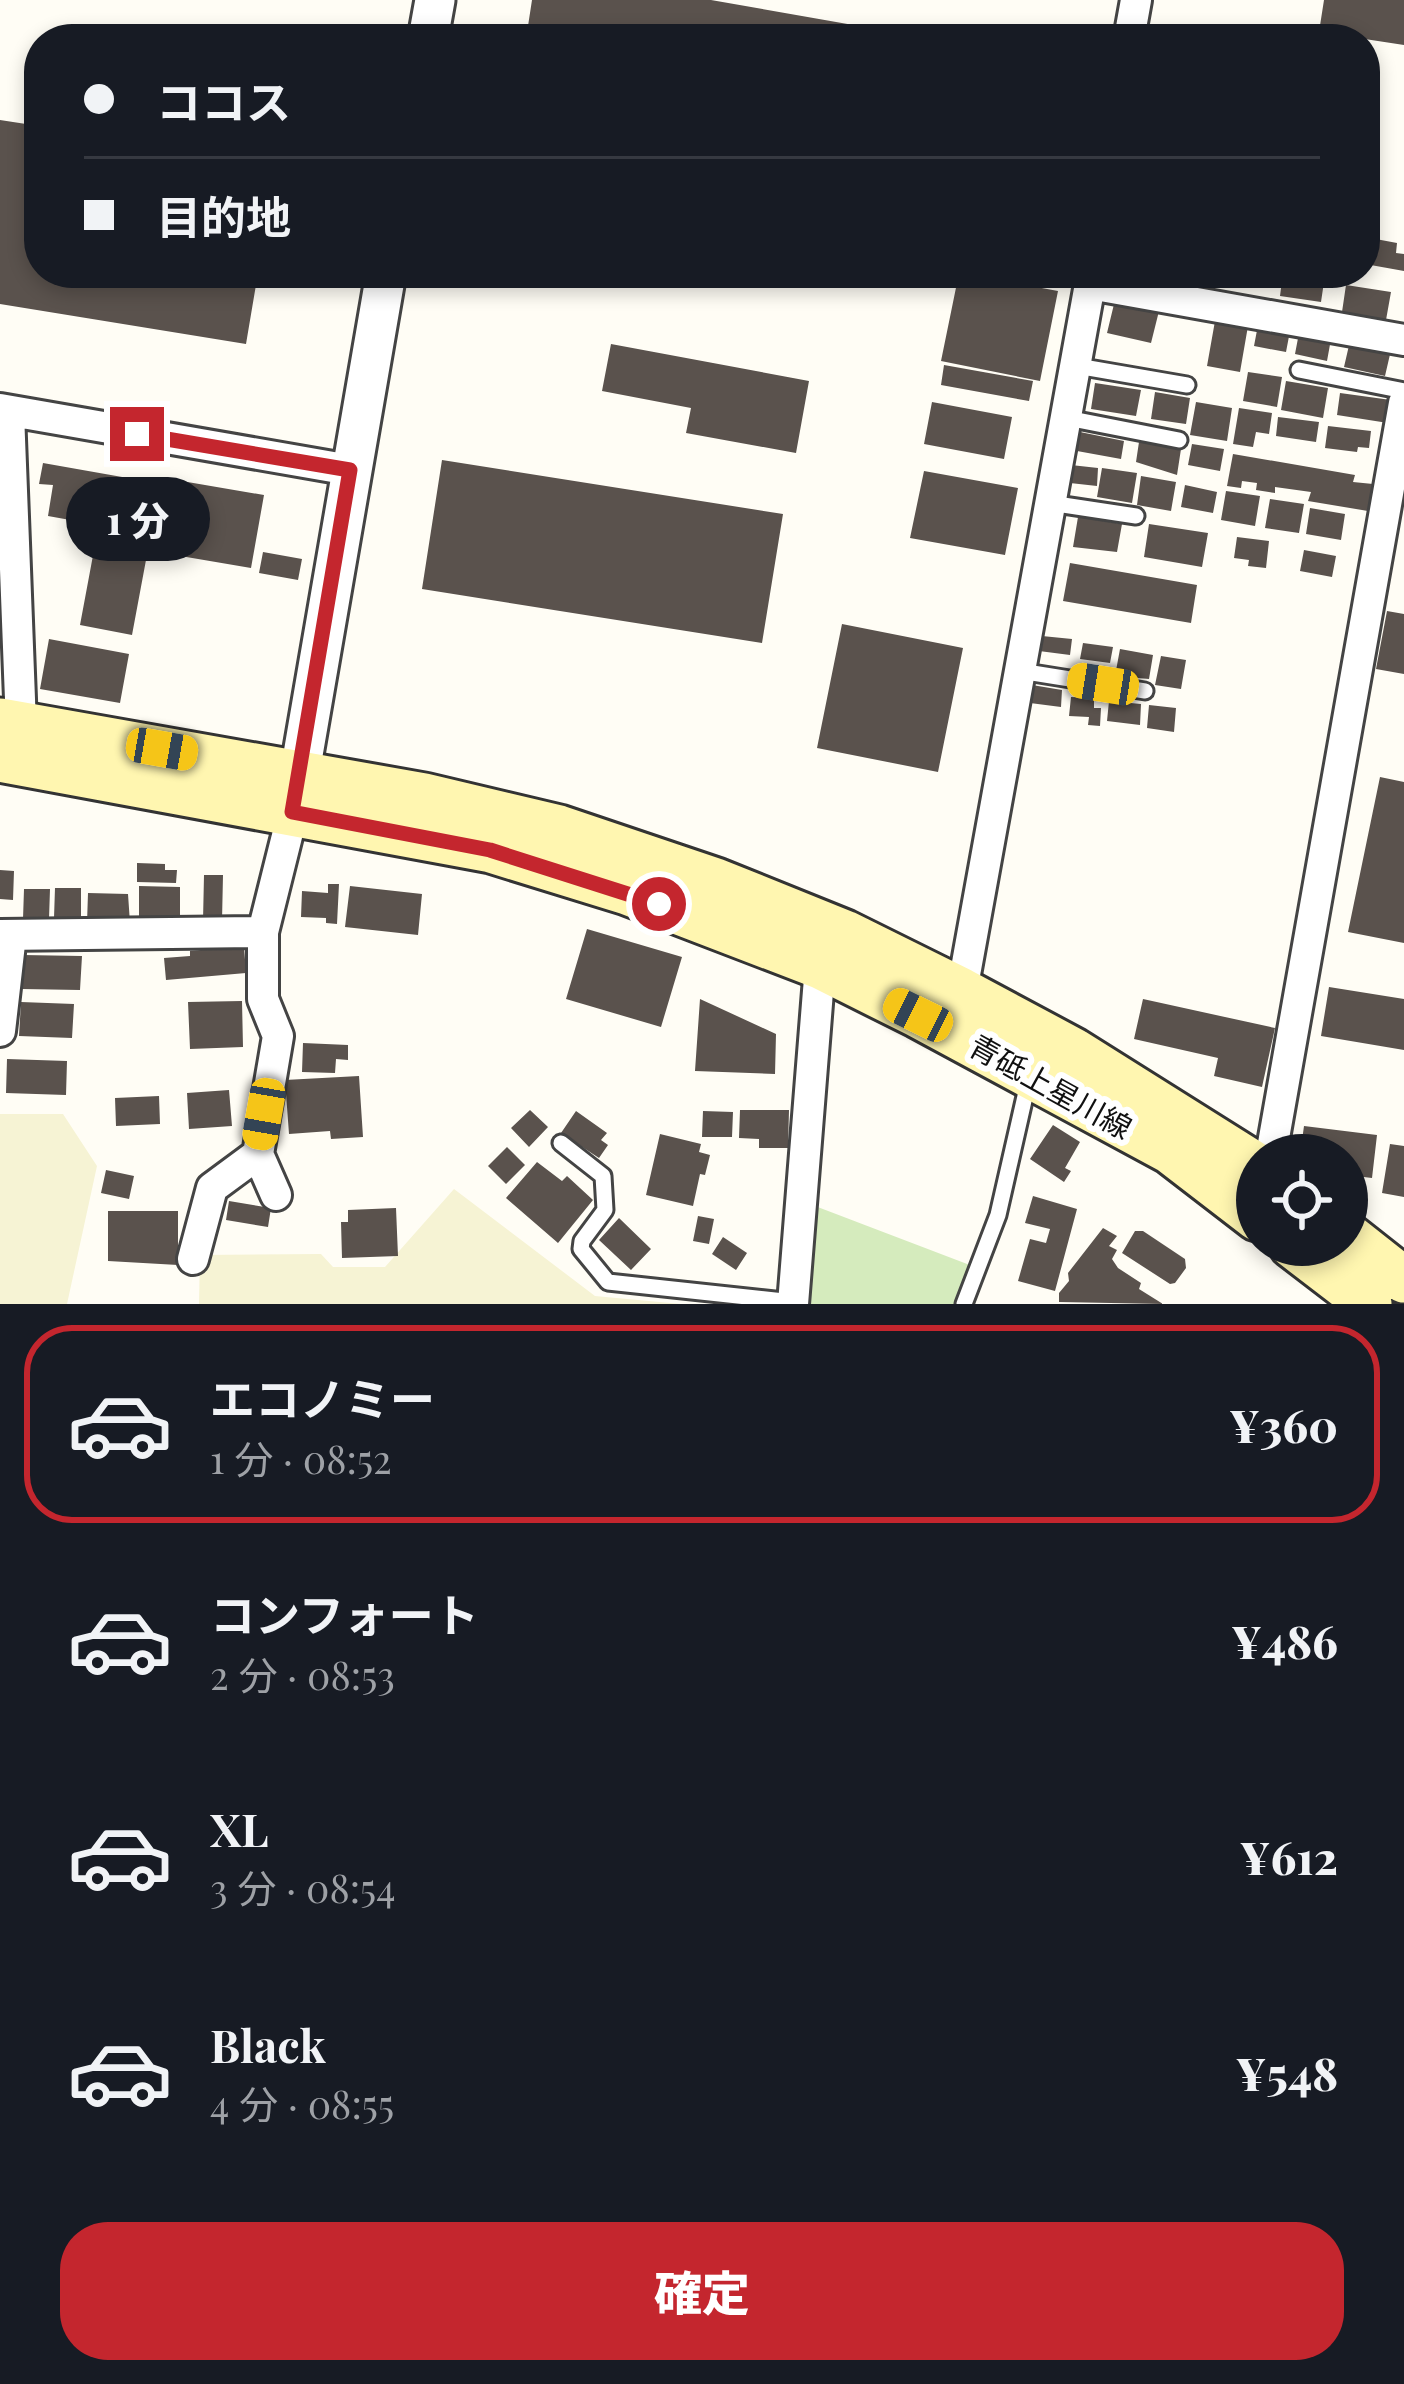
<!DOCTYPE html>
<html lang="ja">
<meta charset="utf-8">
<style>
body{margin:0;font-family:"Playfair Display","Noto Sans JP",serif;background:#242831;color:#f1f3f6;height:100vh;display:flex;flex-direction:column;font-size:45px;white-space:nowrap}
*{box-sizing:border-box;margin:0}
p{font-size:39px;color:#9ea1a6}
.icon{flex:none;width:66px;height:66px;fill:none;stroke:currentColor;stroke-width:2;stroke-linecap:round;stroke-linejoin:round}
.map{position:relative;height:1304px;overflow:hidden}
.sheet{display:flex;flex-direction:column;background:#171b24;flex:1}
.sheet>*{flex:none}
.banner{position:absolute;left:24px;top:24px;width:1356px;height:264px;border-radius:48px;box-shadow:0 6px 18px #0003;display:grid;align-content:center;height:264px;padding:0 60px;background:#171b24}
.controls{position:absolute;left:1236px;top:1134px;display:grid;gap:24px}
.controls a{display:grid;place-items:center;width:132px;height:132px;border-radius:50%;background:#171b24;box-shadow:0 6px 18px #0003;font-size:60px}
.end{position:absolute;width:54px;height:54px;margin:-27px;border:15px solid #c4262e;background:#fff;box-shadow:0 0 0 6px #fff}
.from{border-radius:50%}
.bubble{position:absolute;height:84px;border-radius:42px;background:#171b24;box-shadow:0 6px 18px #0003;font-size:39px;font-weight:800;line-height:84px;text-align:center}
.car{position:absolute;width:36px;height:72px;margin:-36px -18px;border-radius:15px;box-shadow:0 0 9px 3px #0007;background:linear-gradient(#f5c518 24%,#345 0 40%,#f5c518 0 76%,#345 0 86%,#f5c518 0)}
.banner b{display:flex;align-items:center;gap:42px;height:114px;font-size:45px}
.banner b+b{border-top:3px solid #363941}
.banner i{width:30px;height:30px;background:#f1f3f6}
ul{padding:21px 0 0;list-style:none}
li{display:flex;align-items:center;gap:36px;height:198px;margin:0 24px 18px;padding:0 36px;border:6px solid transparent;border-radius:48px}
li div{flex:1}
li b{display:block;font-size:45px}
li em{font-style:normal;font-weight:800}
li.current{border-color:#c4262e}
li>.icon{width:108px;height:108px;stroke-width:1.5}
.primary-button{display:flex;gap:24px;margin-top:auto;padding:24px 60px}
.primary-button a{flex:1;height:138px;border-radius:48px;background:#c4262e;color:#fff;font-size:48px;font-weight:800;line-height:138px;text-align:center}
.map>svg:first-child{display:block}
.farmland{fill:#f6f3d4}
.green{fill:#d5ebbd}
.building{fill:#5a524d}
.lines{fill:none;stroke-linecap:round;stroke-linejoin:round}
.service-casing{stroke:#444;stroke-width:21}
.minor-casing{stroke:#444;stroke-width:36}
.tertiary-casing{stroke:#444;stroke-width:45}
.secondary-casing{stroke:#333;stroke-width:51}
.service{stroke:#fff;stroke-width:15}
.minor{stroke:#fff;stroke-width:30}
.tertiary{stroke:#fff;stroke-width:39}
.secondary{stroke:#fff6b0;stroke-width:45}
.route{stroke:#c4262e;stroke-width:15}
.labels{text-anchor:middle;dominant-baseline:central;stroke-width:12;stroke-linejoin:round;paint-order:stroke}
.street-label{font-size:30px;fill:#111;stroke:#fff}
</style>
<div class="map">
<svg width="1404" height="1304" viewBox="0 0 1404 1304">
<rect width="100%" height="100%" fill="#fffdf5"/>
<path class="farmland" d="M 0,1114 L 63,1114 L 97,1166 L 67,1304 L 0,1304 Z
M 454,1189 L 595,1296 L 681,1304 L 199,1304 L 200,1255 L 321,1254 L 333,1267 L 385,1267 Z"/>
<path class="green" d="M 815,1206 L 975,1267 L 956,1304 L 808,1304 Z"/>
<path class="building" d="M 532,0 L 711,0 L 933,39 L 526,39 Z
M 1324,0 L 1404,0 L 1404,45 L 1319,32 Z
M 0,120 L 39,126 L 39,273 L 258,273 L 246,344 L 0,304 Z
M 1365,237 L 1397,243 L 1396,253 L 1404,254 L 1404,271 L 1365,264 Z
M 959,273 L 1058,291 L 1040,381 L 941,361 Z
M 1146,273 L 1200,273 L 1197,288 L 1144,279 Z
M 1283,273 L 1325,275 L 1321,302 L 1280,296 Z
M 1346,285 L 1391,292 L 1386,320 L 1342,312 Z
M 1115,300 L 1159,311 L 1151,343 L 1107,333 Z
M 1215,321 L 1248,326 L 1240,372 L 1207,366 Z
M 1258,325 L 1290,331 L 1286,352 L 1254,346 Z
M 1299,333 L 1331,339 L 1327,361 L 1295,354 Z
M 1350,341 L 1391,350 L 1385,376 L 1344,367 Z
M 611,344 L 809,381 L 796,453 L 686,433 L 691,408 L 602,391 Z
M 944,365 L 1033,381 L 1029,401 L 941,385 Z
M 1248,372 L 1282,377 L 1277,407 L 1243,401 Z
M 1286,381 L 1328,388 L 1323,418 L 1281,410 Z
M 1095,383 L 1141,390 L 1136,416 L 1091,409 Z
M 1155,392 L 1190,398 L 1186,424 L 1151,419 Z
M 1340,393 L 1391,400 L 1388,423 L 1337,415 Z
M 932,402 L 1012,417 L 1004,459 L 924,444 Z
M 1196,402 L 1232,408 L 1227,441 L 1190,435 Z
M 1239,408 L 1272,413 L 1269,434 L 1256,432 L 1253,447 L 1233,444 Z
M 1278,417 L 1319,422 L 1316,442 L 1276,436 Z
M 1328,426 L 1371,431 L 1369,448 L 1358,447 L 1357,452 L 1325,448 Z
M 1080,432 L 1124,441 L 1121,459 L 1077,451 Z
M 1139,442 L 1181,449 L 1177,475 L 1136,462 Z
M 1192,444 L 1224,449 L 1220,471 L 1188,465 Z
M 1233,454 L 1355,475 L 1353,482 L 1373,484 L 1368,511 L 1308,501 L 1311,492 L 1275,487 L 1275,493 L 1256,490 L 1257,483 L 1242,481 L 1241,488 L 1227,486 Z
M 442,460 L 783,514 L 762,643 L 422,589 Z
M 43,463 L 156,483 L 148,534 L 48,516 L 53,485 L 39,484 Z
M 1071,465 L 1098,468 L 1097,486 L 1070,483 Z
M 1102,468 L 1137,473 L 1132,503 L 1097,497 Z
M 924,471 L 1018,488 L 1005,555 L 910,538 Z
M 1141,476 L 1176,482 L 1171,511 L 1137,505 Z
M 170,479 L 264,495 L 251,568 L 157,552 Z
M 1185,485 L 1217,492 L 1213,513 L 1181,507 Z
M 1226,491 L 1260,496 L 1255,526 L 1221,520 Z
M 1270,499 L 1304,504 L 1299,533 L 1265,528 Z
M 1310,508 L 1345,514 L 1341,540 L 1306,534 Z
M 1078,517 L 1122,524 L 1117,552 L 1073,547 Z
M 1149,524 L 1208,533 L 1202,567 L 1144,557 Z
M 1237,537 L 1269,541 L 1266,568 L 1248,566 L 1249,560 L 1234,558 Z
M 94,550 L 146,560 L 132,635 L 80,625 Z
M 1304,550 L 1336,556 L 1332,577 L 1300,571 Z
M 263,552 L 302,559 L 298,580 L 259,573 Z
M 1070,563 L 1197,585 L 1191,623 L 1063,601 Z
M 1387,611 L 1404,614 L 1404,674 L 1376,669 Z
M 842,624 L 963,648 L 938,772 L 817,748 Z
M 1042,636 L 1072,639 L 1070,655 L 1039,651 Z
M 49,639 L 129,654 L 120,703 L 40,689 Z
M 1083,643 L 1113,647 L 1110,663 L 1080,659 Z
M 1120,649 L 1153,655 L 1149,679 L 1115,676 Z
M 1161,656 L 1186,660 L 1181,689 L 1155,685 Z
M 1032,685 L 1062,690 L 1061,707 L 1030,703 Z
M 1071,697 L 1094,698 L 1094,708 L 1101,708 L 1100,726 L 1088,725 L 1089,717 L 1069,716 Z
M 1109,701 L 1141,704 L 1140,725 L 1107,721 Z
M 1149,705 L 1176,708 L 1174,732 L 1147,728 Z
M 1380,777 L 1404,782 L 1404,943 L 1348,932 Z
M 137,863 L 165,864 L 165,870 L 177,870 L 176,883 L 137,882 Z
M 0,870 L 14,871 L 13,900 L 0,899 Z
M 204,875 L 223,875 L 222,921 L 203,921 Z
M 328,884 L 339,884 L 337,924 L 326,923 L 326,918 L 301,917 L 302,891 L 328,893 Z
M 139,886 L 180,887 L 180,922 L 139,922 Z
M 350,886 L 422,894 L 418,935 L 345,927 Z
M 55,888 L 81,888 L 81,918 L 54,918 Z
M 24,889 L 50,889 L 49,919 L 23,919 Z
M 88,893 L 128,894 L 130,923 L 87,923 Z
M 587,929 L 682,957 L 661,1027 L 566,999 Z
M 244,946 L 246,973 L 166,980 L 164,958 L 190,956 L 190,951 Z
M 23,955 L 82,956 L 80,990 L 22,989 Z
M 1329,987 L 1404,999 L 1404,1050 L 1321,1036 Z
M 700,999 L 776,1034 L 775,1074 L 695,1071 Z
M 1143,999 L 1275,1028 L 1262,1087 L 1214,1076 L 1218,1058 L 1134,1039 Z
M 242,1001 L 243,1047 L 190,1049 L 188,1002 Z
M 21,1002 L 74,1004 L 72,1038 L 19,1036 Z
M 303,1043 L 348,1045 L 348,1060 L 336,1059 L 335,1073 L 302,1072 Z
M 7,1059 L 67,1061 L 66,1095 L 6,1093 Z
M 359,1076 L 363,1137 L 331,1139 L 330,1131 L 289,1134 L 285,1080 Z
M 229,1090 L 232,1126 L 189,1129 L 187,1093 Z
M 159,1096 L 160,1124 L 116,1126 L 115,1098 Z
M 530,1110 L 548,1127 L 529,1147 L 511,1128 Z
M 740,1110 L 789,1110 L 788,1148 L 759,1148 L 759,1139 L 739,1138 Z
M 576,1111 L 607,1133 L 601,1140 L 608,1145 L 599,1158 L 561,1133 Z
M 703,1111 L 733,1112 L 732,1137 L 702,1137 Z
M 1053,1125 L 1080,1142 L 1065,1168 L 1071,1171 L 1064,1182 L 1030,1159 Z
M 1304,1126 L 1377,1135 L 1372,1178 L 1347,1175 L 1347,1155 L 1300,1155 Z
M 660,1134 L 701,1144 L 699,1152 L 710,1155 L 705,1175 L 700,1174 L 693,1206 L 646,1195 Z
M 1390,1144 L 1404,1146 L 1404,1197 L 1382,1193 Z
M 507,1147 L 525,1165 L 506,1184 L 488,1166 Z
M 537,1162 L 562,1181 L 567,1176 L 593,1200 L 558,1243 L 506,1198 Z
M 106,1170 L 134,1176 L 129,1199 L 101,1193 Z
M 1033,1196 L 1077,1209 L 1055,1291 L 1018,1281 L 1030,1239 L 1046,1243 L 1050,1229 L 1025,1223 Z
M 229,1201 L 271,1208 L 268,1227 L 226,1220 Z
M 396,1208 L 398,1256 L 342,1258 L 341,1222 L 348,1222 L 348,1210 Z
M 108,1211 L 178,1211 L 178,1265 L 108,1261 Z
M 698,1216 L 714,1219 L 709,1244 L 693,1241 Z
M 619,1218 L 651,1249 L 631,1270 L 599,1240 Z
M 1103,1228 L 1117,1236 L 1109,1246 L 1117,1250 L 1112,1259 L 1118,1268 L 1141,1283 L 1139,1289 L 1163,1304 L 1059,1302 L 1059,1293 L 1069,1281 L 1068,1273 Z
M 1135,1231 L 1143,1231 L 1185,1259 L 1186,1268 L 1175,1283 L 1170,1284 L 1122,1253 Z
M 723,1237 L 747,1253 L 736,1270 L 712,1254 Z"/>
<g class="lines">
<defs>
<path id="service" d="M 1077,366 L 1187,385
M 1299,370 L 1404,391
M 1067,418 L 1179,440
M 1050,503 L 1136,516
M 1020,671 L 1145,691
M 561,1143 L 603,1176 L 605,1210 L 582,1241 L 581,1249 L 608,1282 L 793,1302
M 964,1304 L 998,1215 L 1028,1083"/>
<path id="minor" d="M 1129,39 L 1136,0
M 1090,284 L 1404,340
M 0,409 L 350,470
M 9,413 L 21,725
M 0,935 L 263,932
M 962,991 L 1092,273
M 0,1031 L 11,935
M 1271,1155 L 1404,403
M 276,1195 L 258,1154 L 278,1036 L 263,999 L 263,932 L 293,812
M 193,1259 L 212,1188 L 258,1154
M 793,1304 L 820,966"/>
<path id="tertiary" d="M 428,39 L 435,0
M 295,801 L 386,273"/>
<path id="secondary" d="M 0,721 L 424,796 L 559,828 L 716,881 L 845,933 L 962,991 L 1074,1051 L 1257,1166
M 0,759 L 491,850 L 627,892 L 820,966 L 918,1015 L 1170,1151 L 1257,1218
M 1347,1235 L 1404,1280
M 1292,1245 L 1369,1304"/>
</defs>
<use href="#service" class="service-casing"/>
<use href="#minor" class="minor-casing"/>
<use href="#tertiary" class="tertiary-casing"/>
<use href="#secondary" class="secondary-casing"/>
<use href="#service" class="service"/>
<use href="#minor" class="minor"/>
<use href="#tertiary" class="tertiary"/>
<use href="#secondary" class="secondary"/>
</g>
<g class="lines">
<path class="route" d="M 137,434 L 350,470 L 292,812 L 490,850 L 659,904"/>
</g>
<g class="labels">
<g class="street-label">
<text transform="translate(1051 1086) rotate(29)">青砥上星川線</text>
</g>
</g>
</svg>
<div class="controls">
<a><svg class="icon" aria-label="locate" viewBox="0 0 24 24"><circle cx="12" cy="12" r="6"/><path d="M12 2v4M12 18v4M2 12h4M18 12h4"/></svg></a>
</div>
<i class="end from" style="left:659px;top:904px"></i>
<i class="end" style="left:137px;top:434px"></i>
<div class="bubble" style="left:66px;top:477px;width:144px">1 分</div>
<i class="car" style="left:1103px;top:684px;rotate:279deg"></i>
<i class="car" style="left:162px;top:749px;rotate:100deg"></i>
<i class="car" style="left:918px;top:1015px;rotate:296deg"></i>
<i class="car" style="left:264px;top:1114px;rotate:190deg"></i>
<div class="banner">
<b><i class="from"></i>ココス</b>
<b><i></i>目的地</b>
</div>
</div>
<section class="sheet">
<ul>
<li class="current"><svg class="icon" aria-label="car" viewBox="0 0 24 24"><path d="M5 17H2v-5l4-1 3-4h7l3 4 3 1v5h-3M9 17h6M6 11h13"/><circle cx="7" cy="17" r="2"/><circle cx="17" cy="17" r="2"/></svg><div><b>エコノミー</b><p>1 分 · 08:52</p></div><em>¥360</em></li>
<li><svg class="icon" aria-label="car" viewBox="0 0 24 24"><path d="M5 17H2v-5l4-1 3-4h7l3 4 3 1v5h-3M9 17h6M6 11h13"/><circle cx="7" cy="17" r="2"/><circle cx="17" cy="17" r="2"/></svg><div><b>コンフォート</b><p>2 分 · 08:53</p></div><em>¥486</em></li>
<li><svg class="icon" aria-label="car" viewBox="0 0 24 24"><path d="M5 17H2v-5l4-1 3-4h7l3 4 3 1v5h-3M9 17h6M6 11h13"/><circle cx="7" cy="17" r="2"/><circle cx="17" cy="17" r="2"/></svg><div><b>XL</b><p>3 分 · 08:54</p></div><em>¥612</em></li>
<li><svg class="icon" aria-label="car" viewBox="0 0 24 24"><path d="M5 17H2v-5l4-1 3-4h7l3 4 3 1v5h-3M9 17h6M6 11h13"/><circle cx="7" cy="17" r="2"/><circle cx="17" cy="17" r="2"/></svg><div><b>Black</b><p>4 分 · 08:55</p></div><em>¥548</em></li>
</ul>
<div class="primary-button"><a>確定</a></div>
</section>
